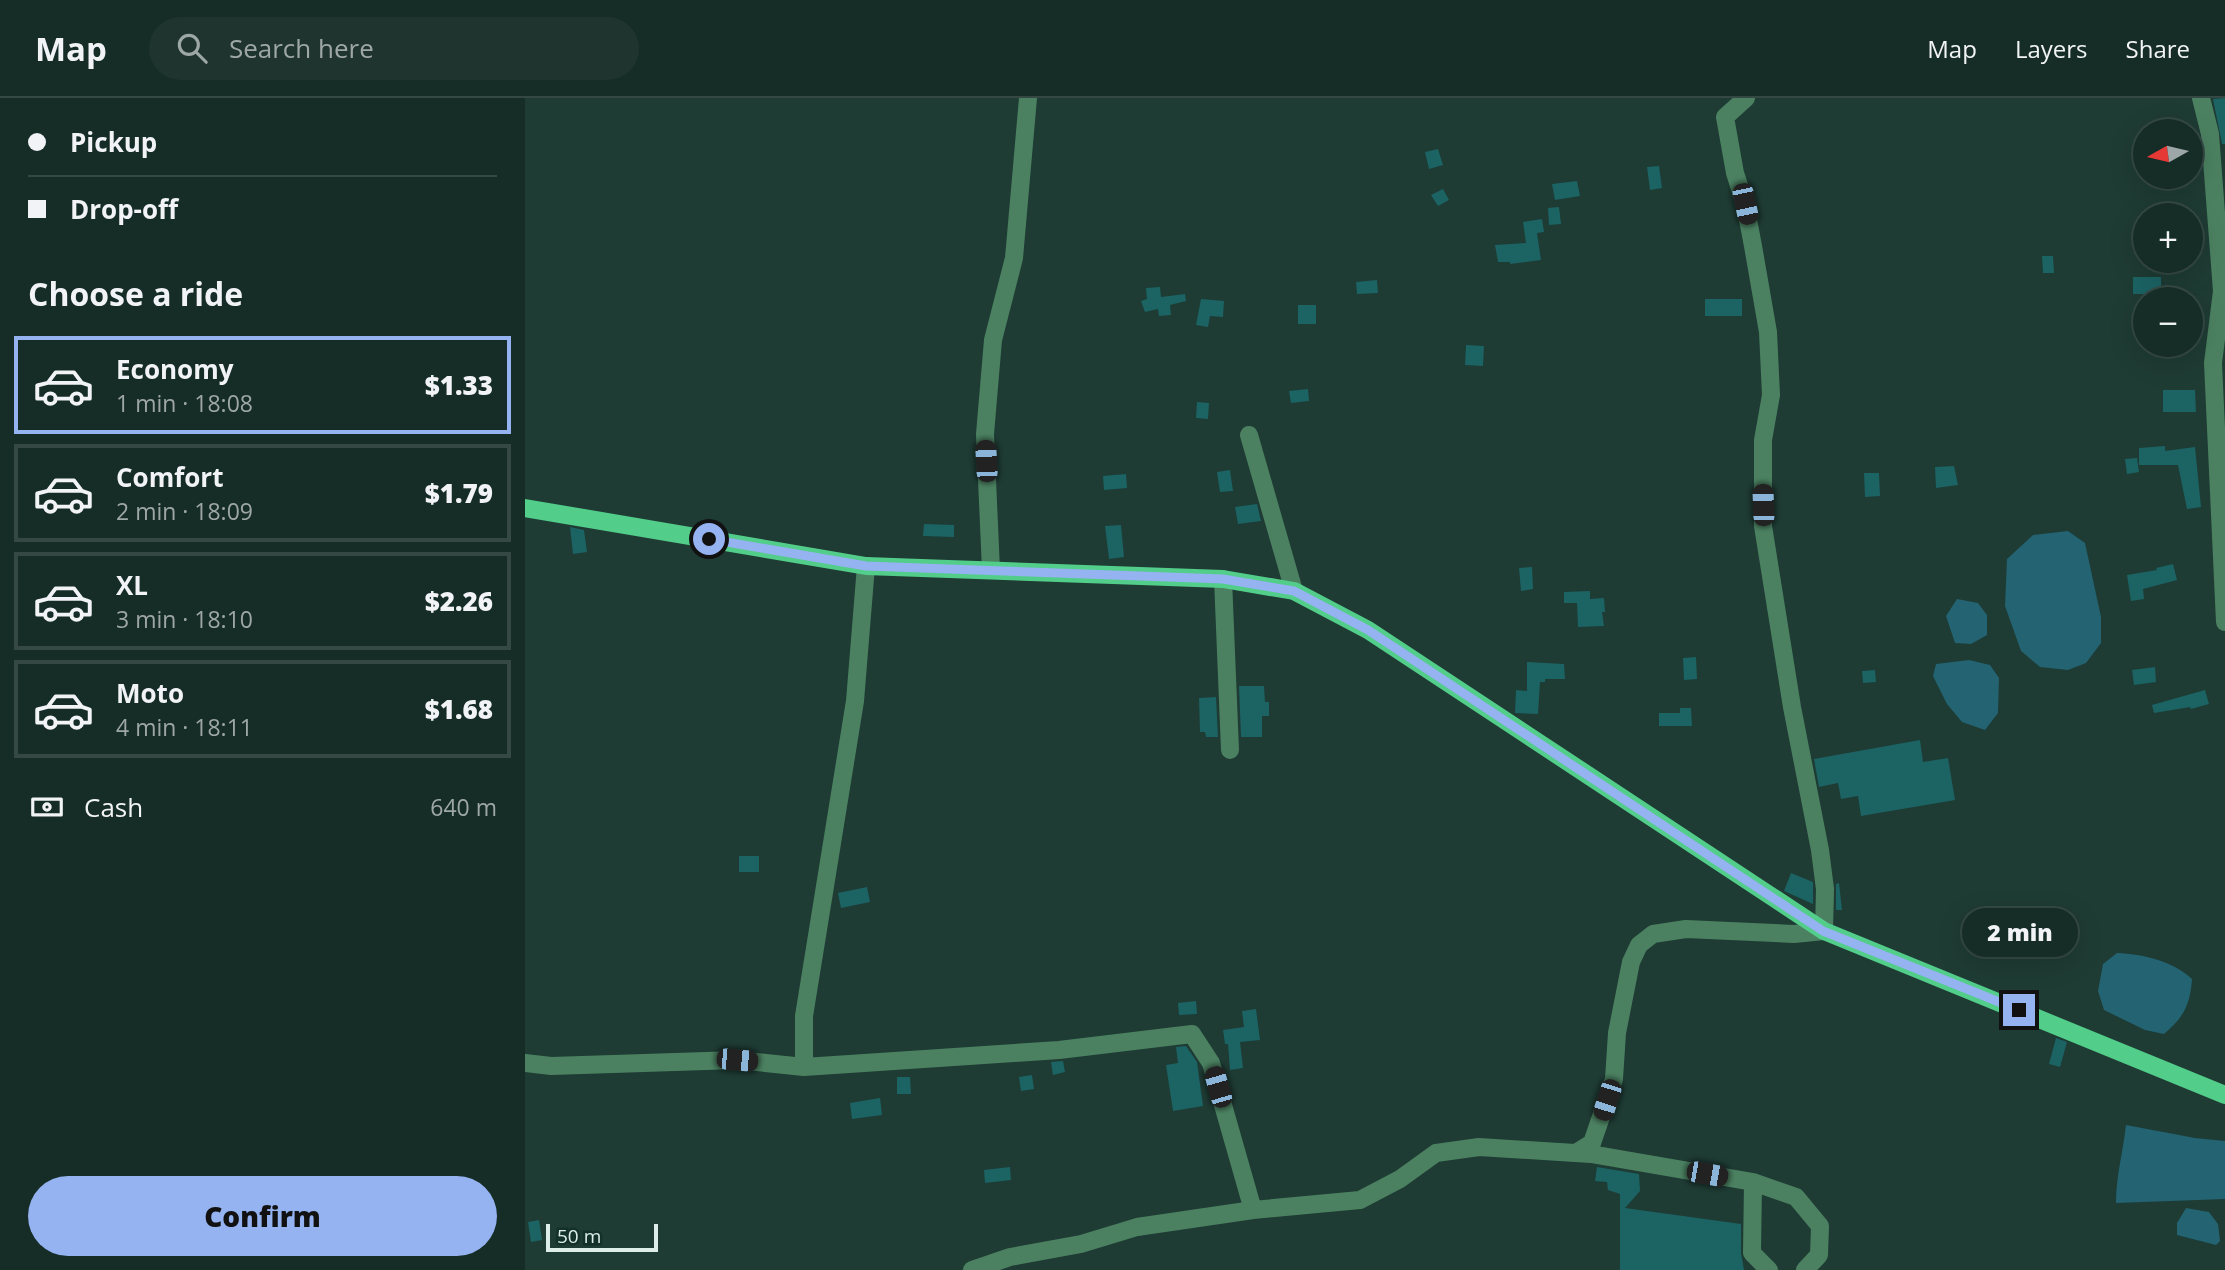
<!DOCTYPE html>
<meta charset="utf-8">
<style>
body{margin:0;font-family:"Open Sans",sans-serif;background:#1f342f;color:#f1f3f6;height:100vh;display:flex;flex-direction:column;font-size:26px;white-space:nowrap}
*{box-sizing:border-box;margin:0}
p{font-size:23px;color:#9ea7a7}
.icon{flex:none;width:38px;height:38px;fill:none;stroke:currentColor;stroke-width:2;stroke-linecap:round;stroke-linejoin:round}
.map{position:relative;flex:1;overflow:hidden}
.sheet{display:flex;flex-direction:column;background:#162c27;width:525px}
.sheet>*{flex:none}
.banner{display:grid;align-content:center;height:154px;padding:0 28px;background:#162c27}
.needle{width:46px;rotate:262deg}
.fabs{position:absolute;left:1608px;top:21px;display:grid;gap:14px}
.fabs a{display:grid;place-items:center;width:70px;height:70px;border-radius:50%;background:#162c27;box-shadow:0 7px 28px #0002,0 0 0 2px #354844;font-size:35px}
.scale{position:absolute;left:21px;bottom:18px;width:112px;box-sizing:border-box;padding-left:7px;border:4px solid #ddeee9;border-top:0;font-size:19px;line-height:24px;white-space:nowrap;color:#ddeee9;-webkit-text-stroke:5px #13312a;paint-order:stroke}
.end{position:absolute;width:32px;height:32px;margin:-16px;border:9px solid #95b2f1;background:#111;box-shadow:0 0 0 4px #111}
.from{border-radius:50%}
.bubble{position:absolute;height:49px;border-radius:24px;background:#162c27;box-shadow:0 7px 28px #0002,0 0 0 2px #354844;font-size:23px;font-weight:800;line-height:49px;text-align:center}
.car{position:absolute;width:21px;height:42px;margin:-21px -10px;border-radius:9px;box-shadow:0 0 5px 2px #0007;background:linear-gradient(#222 24%,#8ab4d8 0 40%,#222 0 76%,#8ab4d8 0 86%,#222 0)}
.banner b{display:flex;align-items:center;gap:24px;height:66px;font-size:26px}
.banner b+b{border-top:2px solid #354844}
.banner i{width:18px;height:18px;background:#f1f3f6}
ul{padding:0;list-style:none}
li{display:flex;align-items:center;gap:21px;height:98px;margin:0 14px 10px;padding:0 14px;border:4px solid #354844;border-radius:0px}
li div{flex:1}
li b{display:block;font-size:26px}
li em{font-style:normal;font-weight:800}
li.active{border-color:#95b2f1}
li>.icon{width:63px;height:63px;stroke-width:1.5}
h2{padding:0 28px;font-size:32px;line-height:84px}
.pay{display:flex;align-items:center;gap:18px;height:77px;padding:0 28px;font-size:26px}
.pay p{margin-inline-start:auto}
.primary-button{display:flex;gap:14px;margin-top:auto;padding:14px 28px}
.primary-button a{flex:1;height:80px;border-radius:42px;background:#95b2f1;color:#111;font-size:28px;font-weight:800;line-height:80px;text-align:center}
header{display:flex;align-items:center;gap:42px;box-sizing:border-box;height:98px;padding:0 35px;background:#162c27;border-bottom:2px solid #354844}
header strong{font-size:33px}
nav{display:flex;gap:38px;margin-inline-start:auto;font-size:24px}
.search{width:490px;height:63px;background:#1f342f;display:flex;align-items:center;gap:18px;box-sizing:border-box;padding:0 24px;border-radius:38px;color:#9ea7a7;font-size:26px}
main{display:flex;flex:1;min-height:0}
.map>svg:first-child{display:block}
.water{fill:#236372}
.building{fill:#1c6364}
.lines{fill:none;stroke-linecap:round;stroke-linejoin:round}
.minor{stroke:#4b8161;stroke-width:18}
.major{stroke:#52cd8a;stroke-width:18}
.route{stroke:#95b2f1;stroke-width:9}
</style>
<header>
<strong>Map</strong>
<div class="search"><svg class="icon" aria-label="search" viewBox="0 0 24 24"><circle cx="10" cy="10" r="6"/><path d="M15 15l6 6"/></svg>Search here</div>
<nav><a>Map</a><a>Layers</a><a>Share</a></nav>
</header>
<main>
<section class="sheet">
<div class="banner">
<b><i class="from"></i>Pickup</b>
<b><i></i>Drop-off</b>
</div>
<h2>Choose a ride</h2>
<ul>
<li class="active"><svg class="icon" aria-label="car" viewBox="0 0 24 24"><path d="M5 17H2v-5l4-1 3-4h7l3 4 3 1v5h-3M9 17h6M6 11h13"/><circle cx="7" cy="17" r="2"/><circle cx="17" cy="17" r="2"/></svg><div><b>Economy</b><p>1 min · 18:08</p></div><em>$1.33</em></li>
<li><svg class="icon" aria-label="car" viewBox="0 0 24 24"><path d="M5 17H2v-5l4-1 3-4h7l3 4 3 1v5h-3M9 17h6M6 11h13"/><circle cx="7" cy="17" r="2"/><circle cx="17" cy="17" r="2"/></svg><div><b>Comfort</b><p>2 min · 18:09</p></div><em>$1.79</em></li>
<li><svg class="icon" aria-label="car" viewBox="0 0 24 24"><path d="M5 17H2v-5l4-1 3-4h7l3 4 3 1v5h-3M9 17h6M6 11h13"/><circle cx="7" cy="17" r="2"/><circle cx="17" cy="17" r="2"/></svg><div><b>XL</b><p>3 min · 18:10</p></div><em>$2.26</em></li>
<li><svg class="icon" aria-label="car" viewBox="0 0 24 24"><path d="M5 17H2v-5l4-1 3-4h7l3 4 3 1v5h-3M9 17h6M6 11h13"/><circle cx="7" cy="17" r="2"/><circle cx="17" cy="17" r="2"/></svg><div><b>Moto</b><p>4 min · 18:11</p></div><em>$1.68</em></li>
</ul>
<div class="pay"><svg class="icon" aria-label="cash" viewBox="0 0 24 24"><path d="M3 7h18v10H3z"/><circle cx="12" cy="12" r="2"/></svg>Cash<p>640 m</p></div>
<div class="primary-button"><a>Confirm</a></div>
</section>
<div class="map">
<svg width="1700" height="1172" viewBox="0 0 1700 1172">
<rect width="100%" height="100%" fill="#1e3b34"/>
<path class="water" d="M 1543,433 L 1560,445 L 1576,519 L 1576,545 L 1561,565 L 1543,572 L 1515,569 L 1496,553 L 1480,508 L 1482,461 L 1508,437 Z
M 1432,501 L 1453,505 L 1462,517 L 1462,537 L 1446,546 L 1430,545 L 1421,518 Z
M 1444,562 L 1465,567 L 1474,580 L 1473,615 L 1460,632 L 1437,624 L 1422,606 L 1408,578 L 1411,566 Z
M 1592,855 C 1618,856 1648,863 1667,881 C 1665,907 1659,919 1639,936 L 1620,932 L 1579,912 L 1573,893 L 1578,866 Z
M 1601,1027 L 1670,1040 L 1700,1043 L 1700,1101 L 1591,1105 C 1591,1078 1598,1054 1601,1027 Z
M 1661,1110 L 1684,1114 L 1693,1126 L 1695,1143 L 1691,1147 L 1652,1137 L 1652,1125 Z"/>
<path class="building" d="M 1700,0 L 1700,46 L 1697,46 L 1688,1 Z
M 913,51 L 918,67 L 904,71 L 900,54 Z
M 1134,68 L 1137,90 L 1125,92 L 1122,69 Z
M 1052,83 L 1055,98 L 1030,102 L 1027,86 Z
M 918,91 L 924,102 L 913,108 L 906,97 Z
M 1034,109 L 1036,126 L 1024,127 L 1023,110 Z
M 1017,121 L 1019,134 L 1012,135 L 1016,162 L 985,166 L 985,164 L 973,164 L 970,147 L 1001,145 L 998,124 Z
M 1517,158 L 1528,158 L 1529,175 L 1518,175 Z
M 1608,179 L 1636,179 L 1636,196 L 1608,196 Z
M 852,182 L 853,195 L 832,196 L 831,184 Z
M 635,189 L 636,199 L 660,196 L 661,203 L 645,207 L 646,217 L 634,218 L 633,211 L 620,214 L 616,203 L 622,201 L 621,190 Z
M 676,201 L 699,203 L 698,219 L 685,218 L 683,229 L 671,227 Z
M 1180,201 L 1217,201 L 1217,218 L 1180,218 Z
M 773,207 L 791,207 L 791,226 L 773,226 Z
M 941,247 L 959,248 L 958,268 L 940,267 Z
M 783,291 L 784,303 L 766,305 L 764,293 Z
M 1638,292 L 1670,292 L 1671,314 L 1638,314 Z
M 672,304 L 684,305 L 683,321 L 671,320 Z
M 1640,348 L 1640,353 L 1670,349 L 1676,409 L 1662,411 L 1653,367 L 1614,367 L 1614,350 Z
M 1612,360 L 1614,374 L 1602,376 L 1600,361 Z
M 1429,368 L 1433,387 L 1411,390 L 1410,369 Z
M 705,372 L 708,393 L 695,394 L 692,374 Z
M 1339,375 L 1354,375 L 1355,398 L 1340,399 Z
M 601,376 L 602,390 L 579,392 L 578,378 Z
M 732,406 L 736,423 L 713,426 L 710,409 Z
M 399,426 L 429,427 L 429,439 L 398,438 Z
M 596,427 L 599,459 L 584,461 L 580,428 Z
M 45,429 L 59,432 L 62,454 L 48,456 Z
M 1648,466 L 1652,482 L 1618,491 L 1619,501 L 1606,503 L 1602,477 L 1632,472 L 1631,470 Z
M 1007,469 L 1008,491 L 996,493 L 994,470 Z
M 1065,493 L 1065,501 L 1079,500 L 1080,514 L 1077,514 L 1079,528 L 1053,529 L 1052,505 L 1039,505 L 1039,494 Z
M 1171,559 L 1172,581 L 1159,582 L 1158,560 Z
M 1002,564 L 1039,566 L 1040,581 L 1020,581 L 1020,584 L 1015,584 L 1013,616 L 990,615 L 991,592 L 1002,593 Z
M 1630,569 L 1631,584 L 1609,587 L 1607,572 Z
M 1350,572 L 1351,584 L 1338,585 L 1337,573 Z
M 714,588 L 739,588 L 740,604 L 744,604 L 744,618 L 737,618 L 737,639 L 716,639 Z
M 1680,592 L 1684,606 L 1666,611 L 1665,609 L 1629,615 L 1627,607 Z
M 691,599 L 693,639 L 681,639 L 680,634 L 675,634 L 674,600 Z
M 1155,610 L 1166,610 L 1167,628 L 1134,628 L 1134,615 L 1155,615 Z
M 1395,642 L 1398,664 L 1423,660 L 1430,702 L 1336,718 L 1333,698 L 1316,701 L 1313,685 L 1294,689 L 1289,661 Z
M 214,758 L 234,758 L 234,774 L 214,774 Z
M 1266,775 L 1288,784 L 1288,806 L 1259,793 Z
M 1314,785 L 1317,812 L 1311,812 L 1311,786 Z
M 342,789 L 345,804 L 316,810 L 313,795 Z
M 671,903 L 672,916 L 654,917 L 653,905 Z
M 731,911 L 735,942 L 715,944 L 718,970 L 705,972 L 703,946 L 700,946 L 698,932 L 719,929 L 717,913 Z
M 1531,940 L 1542,944 L 1535,969 L 1524,966 Z
M 661,948 L 672,964 L 678,1008 L 648,1013 L 641,967 L 653,965 L 651,949 Z
M 538,963 L 540,974 L 528,977 L 526,964 Z
M 507,977 L 509,991 L 496,993 L 494,979 Z
M 372,979 L 385,979 L 386,996 L 372,996 Z
M 355,1000 L 357,1017 L 327,1021 L 325,1005 Z
M 485,1069 L 486,1082 L 460,1085 L 459,1072 Z
M 1072,1069 L 1114,1076 L 1115,1093 L 1100,1110 L 1216,1126 L 1216,1155 L 1219,1172 L 1095,1172 L 1095,1096 L 1083,1092 L 1082,1084 L 1070,1083 Z
M 14,1122 L 17,1142 L 6,1144 L 3,1124 Z"/>
<g class="lines">
<path class="minor" d="M 1676,0 L 1685,36 L 1697,193 L 1688,265 L 1700,524
M 724,337 L 769,493
M 466,472 L 460,336 L 468,242 L 489,160 L 503,0
M 698,481 L 705,652
M 0,965 L 26,968 L 212,962 L 279,969 L 534,952 L 667,936 L 686,965 L 728,1112
M 279,969 L 279,918 L 330,603 L 341,468
M 1051,1055 L 1067,1045 L 1089,981 L 1092,935 L 1106,864 L 1114,847 L 1128,836 L 1161,831 L 1269,836 L 1299,833 L 1300,791 L 1295,752 L 1267,609 L 1238,428 L 1238,342 L 1246,297 L 1243,234 L 1228,148 L 1220,106 L 1210,75 L 1200,19 L 1221,0
M 1228,1084 L 1227,1155 L 1244,1172
M 447,1172 L 485,1159 L 556,1146 L 612,1129 L 728,1112 L 835,1102 L 875,1081 L 911,1055 L 954,1049 L 1066,1056 L 1228,1084 L 1271,1099 L 1295,1128 L 1294,1157 L 1280,1172"/>
<path class="major" d="M 0,410 L 341,468 L 698,481 L 769,493 L 843,532 L 1299,833 L 1700,997"/>
</g>
<g class="lines">
<path class="route" d="M 184,441 L 341,468 L 698,481 L 769,493 L 843,532 L 1298,833 L 1494,912"/>
</g>
</svg>
<div class="fabs">
<a><svg class="needle" viewBox="-14 -14 28 28"><path d="M0-13l5 13h-10z" fill="#e53935"/><path d="M0 13l5-13h-10z" fill="#9ea7a7"/></svg></a>
<a>+</a>
<a>−</a>
</div>
<div class="scale">50 m</div>
<i class="end from" style="left:184px;top:441px"></i>
<i class="end" style="left:1494px;top:912px"></i>
<div class="bubble" style="left:1437px;top:810px;width:116px">2 min</div>
<i class="car" style="left:1220px;top:106px;rotate:168deg"></i>
<i class="car" style="left:461px;top:363px;rotate:357deg"></i>
<i class="car" style="left:1238px;top:407px;rotate:358deg"></i>
<i class="car" style="left:212px;top:962px;rotate:95deg"></i>
<i class="car" style="left:693px;top:989px;rotate:344deg"></i>
<i class="car" style="left:1082px;top:1002px;rotate:198deg"></i>
<i class="car" style="left:1182px;top:1076px;rotate:100deg"></i>
</div>
</main>
